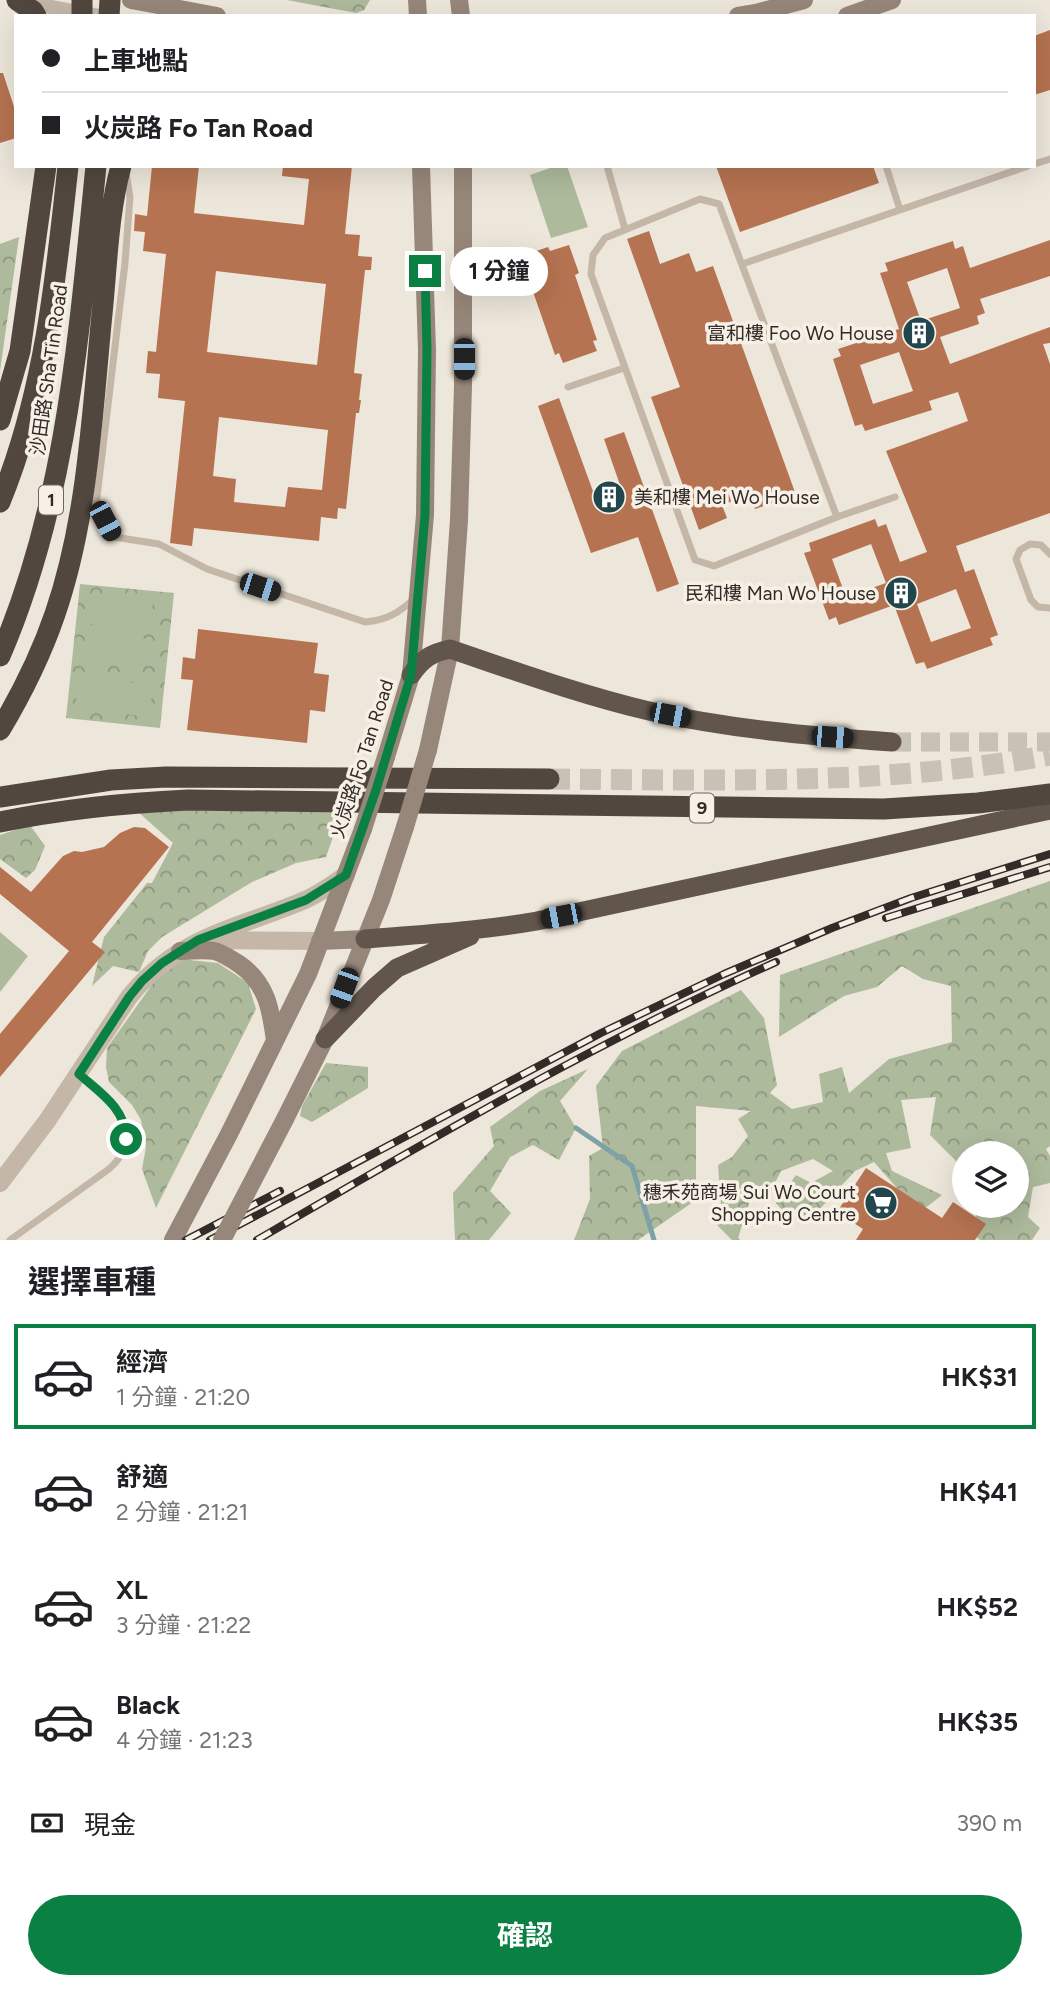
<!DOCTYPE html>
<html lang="zh-TW">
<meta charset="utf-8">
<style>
body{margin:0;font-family:Figtree,"Noto Sans TC",sans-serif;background:#f2f2f2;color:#202124;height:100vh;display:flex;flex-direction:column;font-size:26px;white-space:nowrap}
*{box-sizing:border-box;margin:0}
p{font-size:23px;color:#757577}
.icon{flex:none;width:38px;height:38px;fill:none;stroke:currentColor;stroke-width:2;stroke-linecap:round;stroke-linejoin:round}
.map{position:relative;height:1240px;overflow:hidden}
.details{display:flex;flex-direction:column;background:#fff;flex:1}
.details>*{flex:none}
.banner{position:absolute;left:14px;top:14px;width:1022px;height:154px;border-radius:0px;box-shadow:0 7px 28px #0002;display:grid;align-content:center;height:154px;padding:0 28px;background:#fff}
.buttons{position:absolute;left:952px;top:1141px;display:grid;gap:14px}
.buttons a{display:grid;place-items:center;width:77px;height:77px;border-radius:50%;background:#fff;box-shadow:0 7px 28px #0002;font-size:35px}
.end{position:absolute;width:32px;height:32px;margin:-16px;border:9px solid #0b8043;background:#fff;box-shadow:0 0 0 4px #fff}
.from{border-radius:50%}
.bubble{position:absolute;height:49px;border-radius:24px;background:#fff;box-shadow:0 7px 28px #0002;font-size:23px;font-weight:700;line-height:49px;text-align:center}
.car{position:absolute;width:21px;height:42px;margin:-21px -10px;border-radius:9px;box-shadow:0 0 5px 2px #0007;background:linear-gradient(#222 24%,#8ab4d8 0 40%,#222 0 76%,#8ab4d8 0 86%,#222 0)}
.banner b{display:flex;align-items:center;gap:24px;height:66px;font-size:26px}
.banner b+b{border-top:2px solid #e0e0e0}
.banner i{width:18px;height:18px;background:#202124}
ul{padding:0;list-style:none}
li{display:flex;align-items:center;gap:21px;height:105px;margin:0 14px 10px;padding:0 14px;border:4px solid transparent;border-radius:0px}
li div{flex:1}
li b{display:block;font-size:26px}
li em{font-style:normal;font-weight:700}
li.selected{border-color:#0b8043}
li>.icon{width:63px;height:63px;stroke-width:1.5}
h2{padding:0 28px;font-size:32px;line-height:84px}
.pay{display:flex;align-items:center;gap:18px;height:77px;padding:0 28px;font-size:26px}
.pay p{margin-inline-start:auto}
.action{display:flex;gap:14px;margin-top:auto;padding:14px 28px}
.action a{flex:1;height:80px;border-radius:42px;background:#0b8043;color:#fff;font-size:28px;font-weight:700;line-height:80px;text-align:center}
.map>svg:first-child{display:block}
.forest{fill:url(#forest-crowns)}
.pitch{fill:#adba9c}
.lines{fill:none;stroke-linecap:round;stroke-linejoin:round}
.stream{stroke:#7da1a7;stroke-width:5}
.building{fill:#b57351;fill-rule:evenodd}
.trunk-tunnel{stroke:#c8c1b6;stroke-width:19;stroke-dasharray:19 10;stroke-linecap:butt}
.motorway-tunnel{stroke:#c8c1b6;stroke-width:21;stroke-dasharray:21 10;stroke-linecap:butt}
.service{stroke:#c4b7a8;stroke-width:7}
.minor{stroke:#c4b7a8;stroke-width:14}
.tertiary{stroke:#c4b7a8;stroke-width:18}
.secondary{stroke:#97877a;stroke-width:18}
.trunk{stroke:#62564c;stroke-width:19}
.motorway{stroke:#51473f;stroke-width:21}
.rail-casing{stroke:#322b27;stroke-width:8}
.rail{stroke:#f6f0e6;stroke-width:5;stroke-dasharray:16;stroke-linecap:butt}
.secondary-bridge{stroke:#97877a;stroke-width:18}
.motorway-bridge{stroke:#51473f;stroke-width:21}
.route{stroke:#0b8043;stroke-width:9}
.labels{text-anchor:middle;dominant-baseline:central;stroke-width:7;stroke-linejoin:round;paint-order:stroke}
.shield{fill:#f6f0e6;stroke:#6d6660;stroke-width:2}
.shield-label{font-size:18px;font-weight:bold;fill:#322b27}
.poi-label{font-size:19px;fill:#322b27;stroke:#f6f0e6;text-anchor:end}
.street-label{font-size:19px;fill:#322b27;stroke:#f6f0e6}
</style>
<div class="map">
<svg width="1050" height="1240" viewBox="0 0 1050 1240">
<defs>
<pattern id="forest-crowns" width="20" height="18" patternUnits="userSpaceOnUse" patternTransform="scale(1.75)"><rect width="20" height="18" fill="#adba9c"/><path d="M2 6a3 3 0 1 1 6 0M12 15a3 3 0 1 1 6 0" fill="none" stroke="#8d977f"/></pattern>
</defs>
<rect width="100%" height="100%" fill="#ede6da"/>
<path class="forest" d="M 287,0 L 370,0 L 364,10 L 356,13 Z
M 19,237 L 0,371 L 0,244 Z
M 80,584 L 174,593 L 160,728 L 66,718 Z
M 149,810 L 342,811 L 326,857 L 296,863 L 252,882 L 162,937 L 148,951 L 139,972 L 113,966 L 92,986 L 104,937 L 147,883 L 152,883 L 173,843 L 137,811 Z
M 30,825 L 45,846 L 35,870 L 26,878 L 0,859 L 0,835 Z
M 1050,881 L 1050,1146 L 1046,1149 L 1050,1156 L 1050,1183 L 1033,1187 L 1028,1217 L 1040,1228 L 1032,1240 L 980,1240 L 972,1233 L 978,1206 L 1017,1206 L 1017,1153 L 964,1153 L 964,1169 L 930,1135 L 936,1097 L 901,1100 L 911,1148 L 886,1153 L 892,1171 L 942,1195 L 919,1213 L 874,1162 L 855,1171 L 818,1211 L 790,1220 L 776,1203 L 796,1175 L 811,1183 L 833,1171 L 813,1159 L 781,1171 L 769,1195 L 752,1194 L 738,1238 L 740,1240 L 732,1240 L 717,1225 L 721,1205 L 718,1165 L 732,1157 L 748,1136 L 738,1119 L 751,1111 L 696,1106 L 696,1200 L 638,1240 L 574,1240 L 590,1199 L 589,1156 L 603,1148 L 596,1086 L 622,1051 L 741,990 L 764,1018 L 777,1085 L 770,1093 L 792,1109 L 823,1102 L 819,1074 L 842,1067 L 849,1093 L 889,1059 L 952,1042 L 951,986 L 923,979 L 902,966 L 877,987 L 844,996 L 779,1037 L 780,975 Z
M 180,959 L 218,963 L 248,983 L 256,1009 L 156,1208 L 142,1169 L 146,1147 L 141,1120 L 132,1105 L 109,1082 L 106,1067 L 107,1048 L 156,979 Z
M 326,1063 L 368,1067 L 368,1088 L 312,1122 L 300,1116 L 302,1106 Z
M 588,1069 L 560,1101 L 576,1128 L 559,1160 L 533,1145 L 510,1157 L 490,1191 L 511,1213 L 489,1240 L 455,1240 L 453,1193 L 494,1146 L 490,1127 L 540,1091 Z"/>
<path class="pitch" d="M 556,166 L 567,166 L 588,227 L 551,238 L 530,175 Z
M 93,597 L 153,602 L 150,630 L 90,624 Z
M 88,631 L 148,639 L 145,665 L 85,658 Z
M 79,676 L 153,685 L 149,717 L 75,708 Z
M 0,932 L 28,956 L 0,992 Z"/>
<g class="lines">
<path class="stream" d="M 576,1128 L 632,1166 L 654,1240"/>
</g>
<path class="building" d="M 1050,30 L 1050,90 L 1034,95 L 1034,36 Z
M 0,73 L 3,73 L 16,113 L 16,138 L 0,143 Z
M 152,166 L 199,166 L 194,213 L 304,225 L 309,179 L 282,176 L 283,166 L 352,166 L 345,234 L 360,235 L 358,256 L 372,257 L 371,270 L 365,270 L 354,373 L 362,374 L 359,400 L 361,400 L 359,413 L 356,413 L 346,509 L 338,508 L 337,519 L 321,517 L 319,541 L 194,528 L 192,546 L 170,543 L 185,401 L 158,398 L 160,374 L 146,373 L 148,351 L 156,352 L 166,254 L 143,251 L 145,232 L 134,231 L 135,214 L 147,216 ZM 216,271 L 326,284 L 317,365 L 207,352 ZM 219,417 L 328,430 L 322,490 L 288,487 L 285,507 L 234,502 L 236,479 L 213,476 Z
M 716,166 L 873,166 L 879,183 L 740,232 Z
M 649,231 L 660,264 L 689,253 L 696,272 L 713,266 L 796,495 L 755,509 L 749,495 L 722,505 L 727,518 L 699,530 L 651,397 L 680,387 L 627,239 Z
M 1050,240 L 1050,276 L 980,299 L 985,313 L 977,316 L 979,324 L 940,337 L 950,364 L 1050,327 L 1050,343 L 1043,344 L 1050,364 L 1050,513 L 956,546 L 965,572 L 974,569 L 998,635 L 990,638 L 993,645 L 927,669 L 924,662 L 916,664 L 894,605 L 839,625 L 836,617 L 829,620 L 804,553 L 811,551 L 809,543 L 875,519 L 878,527 L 886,524 L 900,562 L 927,552 L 886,451 L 968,421 L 958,392 L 929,401 L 932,410 L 865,431 L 862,424 L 855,426 L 833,359 L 841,356 L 838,349 L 899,329 L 880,273 L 888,271 L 885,263 L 953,241 L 955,249 L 963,246 L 970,268 ZM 947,268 L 960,308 L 921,321 L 907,282 ZM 899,352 L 913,391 L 873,404 L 860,365 ZM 871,544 L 886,583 L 846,597 L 832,559 ZM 956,589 L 971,628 L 931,642 L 917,604 Z
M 569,245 L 579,273 L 575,275 L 597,340 L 593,341 L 597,351 L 563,363 L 559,353 L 555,355 L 531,286 L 526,287 L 516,258 L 548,247 L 550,251 Z
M 559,398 L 594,494 L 620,485 L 604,439 L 624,432 L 679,584 L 657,592 L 638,537 L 591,553 L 538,406 Z
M 198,629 L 318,643 L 314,673 L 329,675 L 325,712 L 310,710 L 307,743 L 187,730 L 193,680 L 181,679 L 183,657 L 195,659 Z
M 134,827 L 145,828 L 169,847 L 92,942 L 105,952 L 0,1077 L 0,1034 L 69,951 L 0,894 L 0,867 L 31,892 L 63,856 L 74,851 L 82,852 L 104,847 L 120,833 Z
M 866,1168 L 942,1218 L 953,1202 L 986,1224 L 975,1240 L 856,1240 L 863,1229 L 837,1212 Z"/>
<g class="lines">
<path class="trunk-tunnel" d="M 892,742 L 1050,742"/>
<path class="motorway-tunnel" d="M 549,779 C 716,780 885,786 1050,755"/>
<path class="service" d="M 1034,164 L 1050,159
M 607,166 L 625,229
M 886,166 L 900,210
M 126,173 L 130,197 L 125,263 L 96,505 L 114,537 L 159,544 L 207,569 L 365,622 C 387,620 399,613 415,598
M 742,264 L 1028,166
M 568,387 L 624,368
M 837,517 L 719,204 L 700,199 L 605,238 L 593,255 L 591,274 L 695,560 L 714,566 L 837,517 L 895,497
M 1050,554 L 1041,545 L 1030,544 L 1020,550 L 1016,559 L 1031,600 L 1038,607 L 1050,608
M 10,1240 L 109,1169 C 151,1131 108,1100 79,1074"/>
<path class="minor" d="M 25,2 L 99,16"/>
<path class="tertiary" d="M 205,940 L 320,941
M 0,1183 L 47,1121 L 129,997 C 179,935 237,929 305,900 C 319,894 333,884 346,875"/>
<path class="secondary" d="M 131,0 L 217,16
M 417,0 L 418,16
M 459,0 L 461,16
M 738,16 L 756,13 L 804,0
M 847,16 L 892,0
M 428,750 L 450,649 L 459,520 L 463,386 L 463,166
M 386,757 L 411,675 L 425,515 L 427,350 L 421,166
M 320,941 L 365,939
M 180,951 C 191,951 204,949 214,951 C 223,953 231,959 239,964 C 267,983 271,1010 275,1041
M 285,1119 L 325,1039 L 381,900 L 405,827
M 173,1240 L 229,1134 L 308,974 L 363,829"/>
<path class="trunk" d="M 411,675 C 422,659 431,653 450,649 C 515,671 581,695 649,711 C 729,729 811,736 892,742
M 365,939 C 423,934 480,931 537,921 L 1050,810
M 325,1039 L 374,988 L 397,968 L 470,936"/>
<path class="motorway" d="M 17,0 L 33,11 L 36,16
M 0,420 L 20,351 L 46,166
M 0,502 C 44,395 56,280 68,166
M 0,656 C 67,501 79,332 96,166
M 0,730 C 22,693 41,655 55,614 C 88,518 92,414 102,314 C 107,265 108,214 121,166
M 0,797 L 111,780 L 166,777 L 549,779
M 0,822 C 63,809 124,803 188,800 L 884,809 L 978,803 L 1050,794"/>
<defs>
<path id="rail" d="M 886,918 L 1050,867
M 186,1240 L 280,1191
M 210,1240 L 601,1033 L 724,974 L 832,928 L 911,898 L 1050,854
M 257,1240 C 427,1141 596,1042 776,962"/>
</defs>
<use href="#rail" class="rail-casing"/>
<use href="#rail" class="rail"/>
<path class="secondary-bridge" d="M 405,827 L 428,750
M 363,829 L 386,757
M 222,1240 L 285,1119"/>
<path class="motorway-bridge" d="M 82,16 L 82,0
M 109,16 L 110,0"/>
</g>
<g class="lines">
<path class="route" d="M 126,1139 C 126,1108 99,1092 79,1074 L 129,997 L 142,981 L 162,963 L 198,940 L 306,900 L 346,875 L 376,790 L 411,675 L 425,515 L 427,350 L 425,271"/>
</g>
<defs>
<symbol id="building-disc" viewBox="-11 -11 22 22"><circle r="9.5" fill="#22464d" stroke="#f6f0e6"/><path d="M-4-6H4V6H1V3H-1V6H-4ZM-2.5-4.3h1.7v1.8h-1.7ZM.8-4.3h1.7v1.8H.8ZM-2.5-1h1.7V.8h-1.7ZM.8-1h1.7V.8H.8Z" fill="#fff"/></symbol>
<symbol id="supermarket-disc" viewBox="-11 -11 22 22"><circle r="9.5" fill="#22464d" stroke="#f6f0e6"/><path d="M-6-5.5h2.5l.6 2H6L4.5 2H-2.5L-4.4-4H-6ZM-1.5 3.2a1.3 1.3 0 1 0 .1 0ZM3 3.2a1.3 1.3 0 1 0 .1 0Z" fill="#fff"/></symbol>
</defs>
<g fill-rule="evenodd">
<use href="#building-disc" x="900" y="314" width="38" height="38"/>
<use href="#building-disc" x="590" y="478" width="38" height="38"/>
<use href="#building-disc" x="882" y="574" width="38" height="38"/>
<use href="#supermarket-disc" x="862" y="1184" width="38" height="38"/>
</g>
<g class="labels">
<g class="shield">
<rect x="39" y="485.5" width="24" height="29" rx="5"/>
<rect x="690" y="793.5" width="24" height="29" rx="5"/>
</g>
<g class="shield-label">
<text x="51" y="500">1</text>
<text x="702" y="808">9</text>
</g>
<g class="poi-label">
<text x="894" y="333">富和樓 Foo Wo House</text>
<text x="634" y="497" text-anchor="start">美和樓 Mei Wo House</text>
<text x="876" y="593">民和樓 Man Wo House</text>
<text x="856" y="1192">穗禾苑商場 Sui Wo Court<tspan x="856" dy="22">Shopping Centre</tspan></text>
</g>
<g class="street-label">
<text transform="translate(49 370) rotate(-82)">沙田路 Sha Tin Road</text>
<text transform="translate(362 759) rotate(-72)">火炭路 Fo Tan Road</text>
</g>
</g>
</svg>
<div class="buttons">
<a><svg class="icon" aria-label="layers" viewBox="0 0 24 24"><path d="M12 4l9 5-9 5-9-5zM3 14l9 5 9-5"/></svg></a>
</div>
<i class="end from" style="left:126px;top:1139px"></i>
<i class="end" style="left:425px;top:271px"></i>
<div class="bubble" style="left:450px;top:247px;width:98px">1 分鐘</div>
<i class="car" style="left:464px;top:359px;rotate:180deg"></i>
<i class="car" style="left:105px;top:521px;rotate:152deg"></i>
<i class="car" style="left:260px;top:587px;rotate:108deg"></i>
<i class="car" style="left:670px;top:715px;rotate:101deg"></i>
<i class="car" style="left:832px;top:737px;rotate:94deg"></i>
<i class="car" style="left:561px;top:916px;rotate:259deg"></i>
<i class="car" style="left:344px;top:988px;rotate:200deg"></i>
<div class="banner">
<b><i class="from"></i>上車地點</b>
<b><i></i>火炭路 Fo Tan Road</b>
</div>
</div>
<section class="details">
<h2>選擇車種</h2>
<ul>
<li class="selected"><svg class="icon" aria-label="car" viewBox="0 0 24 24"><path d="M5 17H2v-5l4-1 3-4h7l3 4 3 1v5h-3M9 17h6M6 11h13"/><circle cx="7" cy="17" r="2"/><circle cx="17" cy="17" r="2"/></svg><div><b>經濟</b><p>1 分鐘 · 21:20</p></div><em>HK$31</em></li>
<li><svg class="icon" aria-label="car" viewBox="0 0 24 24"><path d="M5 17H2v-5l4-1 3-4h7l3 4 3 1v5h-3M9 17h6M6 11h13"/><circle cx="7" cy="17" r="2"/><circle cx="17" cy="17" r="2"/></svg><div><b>舒適</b><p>2 分鐘 · 21:21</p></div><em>HK$41</em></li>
<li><svg class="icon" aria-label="car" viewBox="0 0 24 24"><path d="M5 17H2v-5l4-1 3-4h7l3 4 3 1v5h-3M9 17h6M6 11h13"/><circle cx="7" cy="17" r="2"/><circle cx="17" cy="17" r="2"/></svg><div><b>XL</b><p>3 分鐘 · 21:22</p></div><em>HK$52</em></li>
<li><svg class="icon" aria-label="car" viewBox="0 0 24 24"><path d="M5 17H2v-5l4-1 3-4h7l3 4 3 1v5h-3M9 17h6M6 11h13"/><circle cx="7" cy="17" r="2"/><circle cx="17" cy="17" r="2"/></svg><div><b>Black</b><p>4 分鐘 · 21:23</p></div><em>HK$35</em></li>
</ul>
<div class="pay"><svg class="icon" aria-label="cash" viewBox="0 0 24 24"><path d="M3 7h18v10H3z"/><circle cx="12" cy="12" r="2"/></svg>現金<p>390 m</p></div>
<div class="action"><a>確認</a></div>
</section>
